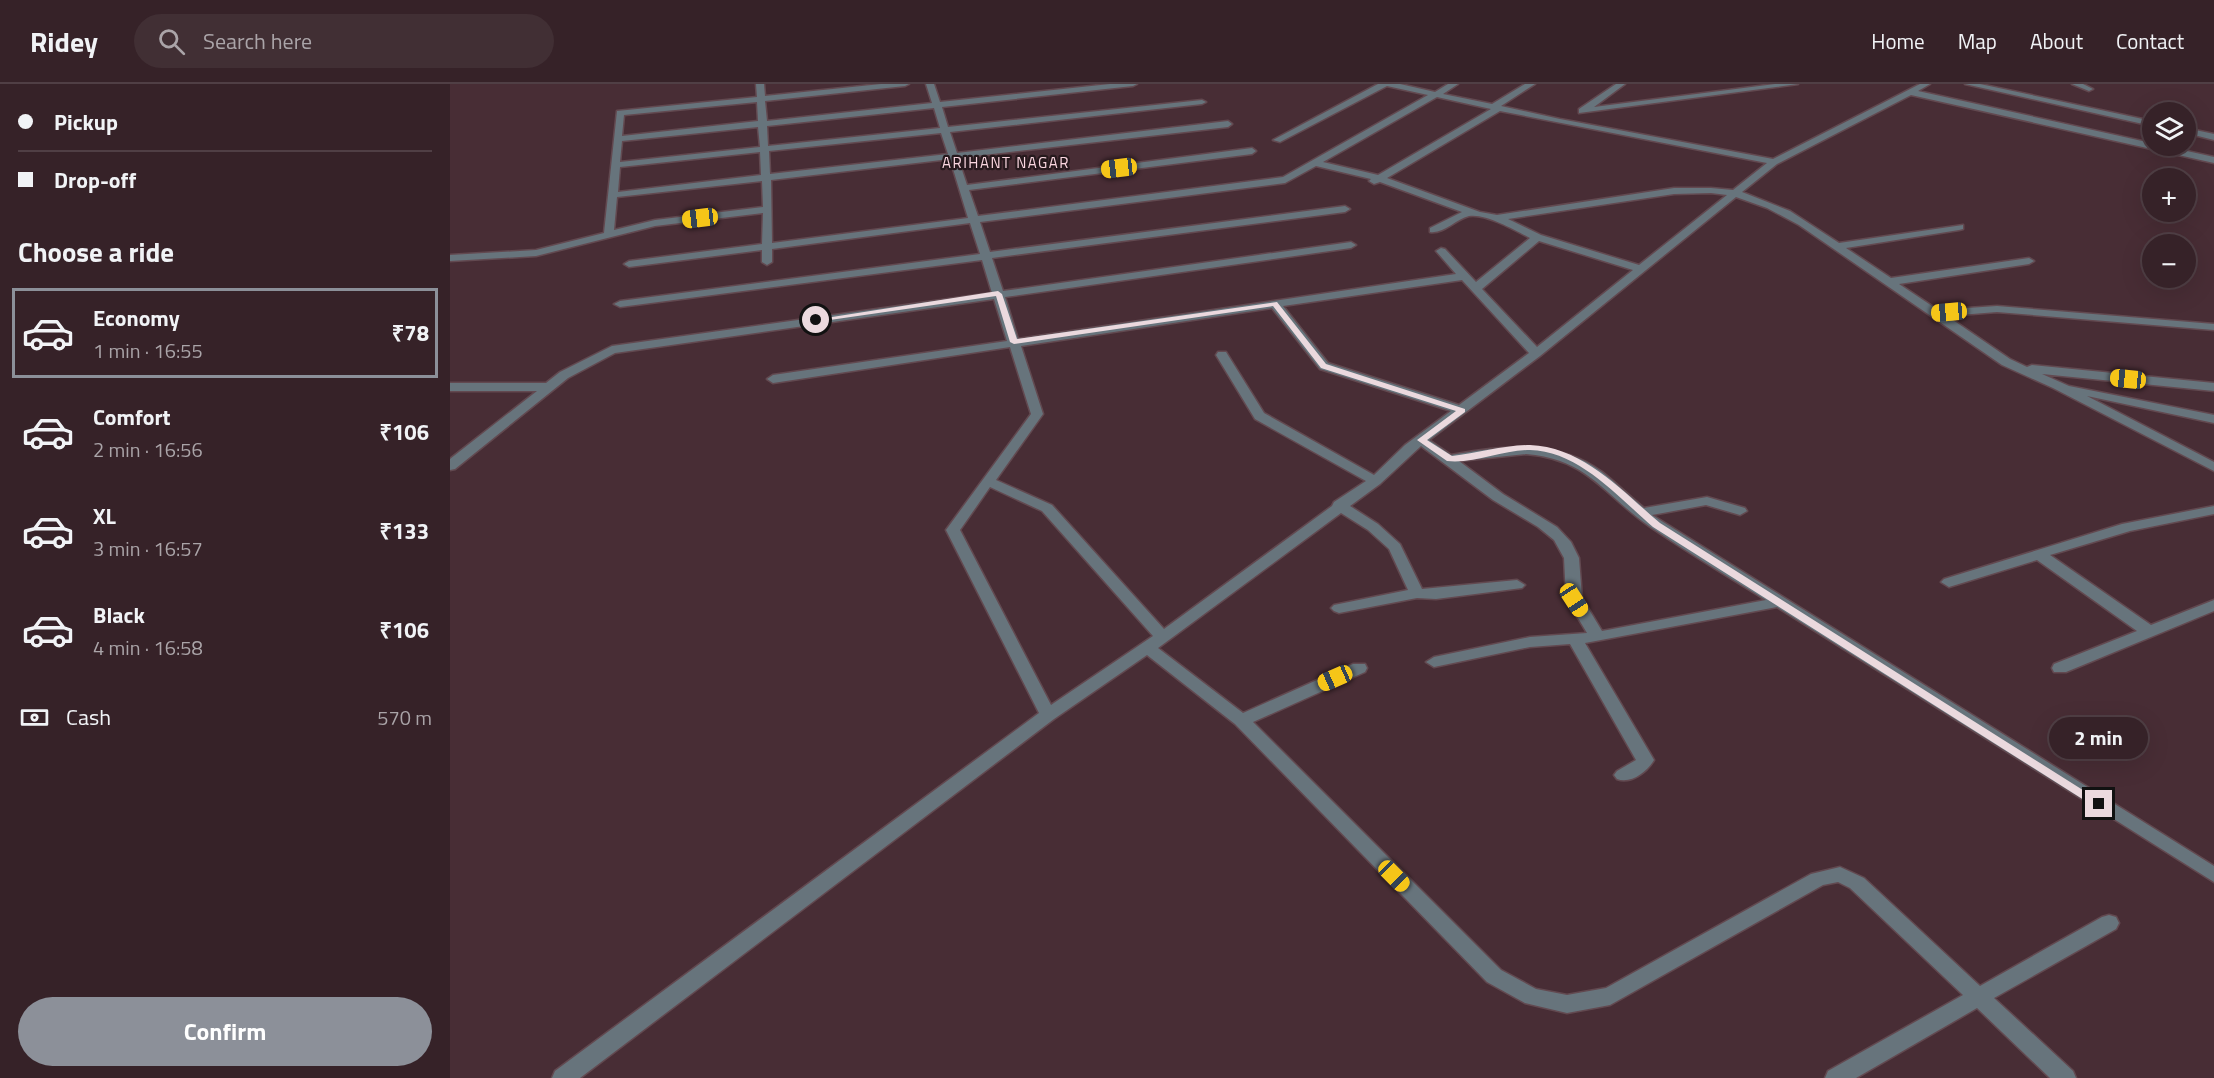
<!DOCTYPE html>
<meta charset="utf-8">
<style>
body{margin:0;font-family:"Titillium Web",sans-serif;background:#412f34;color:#f1f3f6;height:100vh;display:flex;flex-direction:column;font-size:22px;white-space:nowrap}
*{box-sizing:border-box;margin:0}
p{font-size:20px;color:#aaa4a8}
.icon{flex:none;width:33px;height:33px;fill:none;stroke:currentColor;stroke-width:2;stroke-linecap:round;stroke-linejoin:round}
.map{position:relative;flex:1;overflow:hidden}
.side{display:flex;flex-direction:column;background:#362228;width:450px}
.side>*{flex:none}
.banner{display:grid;align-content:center;height:132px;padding:0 18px;background:#362228}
.fabs{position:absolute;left:1692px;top:18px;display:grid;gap:12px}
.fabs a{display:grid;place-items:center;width:54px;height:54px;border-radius:50%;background:#362228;box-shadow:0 6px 24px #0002,0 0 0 2px #503f45;font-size:30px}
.end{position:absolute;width:27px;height:27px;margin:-14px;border:8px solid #ebd9de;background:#111;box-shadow:0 0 0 3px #111}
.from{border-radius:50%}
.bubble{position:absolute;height:42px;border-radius:21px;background:#362228;box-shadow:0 6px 24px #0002,0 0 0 2px #503f45;font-size:20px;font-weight:700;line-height:42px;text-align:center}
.car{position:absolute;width:18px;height:36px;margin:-18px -9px;border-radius:8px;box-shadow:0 0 4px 2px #0007;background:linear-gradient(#f5c518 24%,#345 0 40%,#f5c518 0 76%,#345 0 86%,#f5c518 0)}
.banner b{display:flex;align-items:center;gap:21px;height:57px;font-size:22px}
.banner b+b{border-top:2px solid #503f45}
.banner i{width:15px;height:15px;background:#f1f3f6}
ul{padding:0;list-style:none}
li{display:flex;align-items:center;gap:18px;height:90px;margin:0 12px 9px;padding:0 6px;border:3px solid transparent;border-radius:0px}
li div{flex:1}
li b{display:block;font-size:22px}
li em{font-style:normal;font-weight:700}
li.current{border-color:#8c9099}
li>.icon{width:54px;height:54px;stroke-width:1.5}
h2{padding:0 18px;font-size:27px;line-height:72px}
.pay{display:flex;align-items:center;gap:15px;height:66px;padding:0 18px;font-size:22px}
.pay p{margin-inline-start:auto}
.action{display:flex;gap:12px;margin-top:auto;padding:12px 18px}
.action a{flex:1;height:69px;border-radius:36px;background:#8c9099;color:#fff;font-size:24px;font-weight:700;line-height:69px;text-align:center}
header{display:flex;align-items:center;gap:36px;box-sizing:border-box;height:84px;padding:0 30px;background:#362228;border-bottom:2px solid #503f45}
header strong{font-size:28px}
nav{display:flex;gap:33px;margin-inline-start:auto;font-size:21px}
.search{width:420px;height:54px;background:#412f34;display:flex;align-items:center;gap:15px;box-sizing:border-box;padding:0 21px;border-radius:33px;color:#aaa4a8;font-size:22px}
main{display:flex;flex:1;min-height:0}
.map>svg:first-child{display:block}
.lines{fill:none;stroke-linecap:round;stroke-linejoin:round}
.minor-casing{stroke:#624950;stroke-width:3}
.minor{fill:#67747c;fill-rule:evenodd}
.route{fill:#ebd9de}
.labels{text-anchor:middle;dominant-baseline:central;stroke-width:4.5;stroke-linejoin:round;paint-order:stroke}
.far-neighbourhood-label{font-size:15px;letter-spacing:1.5px;fill:#fad6e0;stroke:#26191d}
</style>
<header>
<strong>Ridey</strong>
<div class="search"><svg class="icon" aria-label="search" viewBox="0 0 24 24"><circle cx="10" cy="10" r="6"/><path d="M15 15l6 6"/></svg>Search here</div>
<nav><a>Home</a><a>Map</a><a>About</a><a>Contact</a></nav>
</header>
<main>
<section class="side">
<div class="banner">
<b><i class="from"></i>Pickup</b>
<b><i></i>Drop-off</b>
</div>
<h2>Choose a ride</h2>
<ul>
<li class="current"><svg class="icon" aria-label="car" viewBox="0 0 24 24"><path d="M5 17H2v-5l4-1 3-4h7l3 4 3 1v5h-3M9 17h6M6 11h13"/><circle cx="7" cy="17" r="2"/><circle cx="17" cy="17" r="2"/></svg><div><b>Economy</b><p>1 min · 16:55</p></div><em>₹78</em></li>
<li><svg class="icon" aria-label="car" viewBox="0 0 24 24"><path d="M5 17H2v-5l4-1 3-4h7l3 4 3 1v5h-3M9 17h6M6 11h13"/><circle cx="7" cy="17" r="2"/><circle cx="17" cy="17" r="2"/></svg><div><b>Comfort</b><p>2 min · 16:56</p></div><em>₹106</em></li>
<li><svg class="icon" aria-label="car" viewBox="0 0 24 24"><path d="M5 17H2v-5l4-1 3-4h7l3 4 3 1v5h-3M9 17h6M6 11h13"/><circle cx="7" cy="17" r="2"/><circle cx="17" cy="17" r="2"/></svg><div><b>XL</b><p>3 min · 16:57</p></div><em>₹133</em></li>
<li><svg class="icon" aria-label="car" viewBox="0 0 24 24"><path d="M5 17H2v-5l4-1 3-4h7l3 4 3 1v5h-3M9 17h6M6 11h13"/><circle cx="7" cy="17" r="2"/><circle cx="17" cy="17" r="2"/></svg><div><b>Black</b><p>4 min · 16:58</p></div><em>₹106</em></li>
</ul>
<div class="pay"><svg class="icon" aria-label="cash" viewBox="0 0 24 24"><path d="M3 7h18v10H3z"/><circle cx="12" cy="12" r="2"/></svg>Cash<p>570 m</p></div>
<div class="action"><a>Confirm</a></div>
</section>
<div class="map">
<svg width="1764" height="994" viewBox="0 0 1764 994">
<rect width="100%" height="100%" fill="#482d35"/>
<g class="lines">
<defs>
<path id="minor" d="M 306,0 L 314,0 L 315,12 L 431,0 L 459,0 L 455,2 L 315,17 L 317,37 L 482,19 L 476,0 L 484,0 L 490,18 L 660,0 L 687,0 L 683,2 L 492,23 L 498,43 L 752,16 L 756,18 L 752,20 L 500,48 L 507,69 L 778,37 L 782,40 L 778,43 L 508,74 L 517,101 L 802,64 L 806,67 L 802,70 L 519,106 L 528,132 L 833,93 L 978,11 L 937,2 L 830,58 L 823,56 L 928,0 L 950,0 L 985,8 L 998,0 L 1008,0 L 993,10 L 1042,20 L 1075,0 L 1085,0 L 1051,22 L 1110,35 L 1323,75 L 1470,0 L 1480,0 L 1468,7 L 1764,73 L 1764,79 L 1461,11 L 1327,80 L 1292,108 L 1340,127 L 1389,159 L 1513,141 L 1513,145 L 1509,146 L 1396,164 L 1441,194 L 1579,174 L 1584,177 L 1579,180 L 1449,200 L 1488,226 L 1547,222 L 1764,240 L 1764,246 L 1547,228 L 1497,232 L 1560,275 L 1577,283 L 1582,281 L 1764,299 L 1764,307 L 1592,290 L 1619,302 L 1764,331 L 1764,339 L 1637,312 L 1764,378 L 1764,387 L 1603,304 L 1552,281 L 1349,141 L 1317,124 L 1286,113 L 1090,272 L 979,356 L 1001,371 C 1053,362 1106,354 1152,388 C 1166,399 1179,412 1194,424 L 1257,413 L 1295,424 L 1297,427 L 1290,431 L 1256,421 L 1202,431 L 1764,782 L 1764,798 L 1327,523 L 1135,559 L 1204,676 C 1197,688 1181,700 1167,695 L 1164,691 L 1167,687 L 1186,676 L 1120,560 L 1080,563 L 984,583 L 976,578 L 984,573 L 1080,553 L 1137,549 L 1116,514 L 1114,474 L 1104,456 L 1088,443 L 1043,416 L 971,362 L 930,400 L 900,422 L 928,440 L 950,460 L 972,505 L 1067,496 L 1075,501 L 1072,504 L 986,515 L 967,514 L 889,529 L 884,527 L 881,524 L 884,521 L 958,506 L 939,465 L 918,446 L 891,429 L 708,564 L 793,629 L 903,580 L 915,580 L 917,584 L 915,588 L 803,638 L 1051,886 L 1086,905 L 1117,911 L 1156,904 L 1361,790 L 1390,783 L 1414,794 L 1530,902 L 1652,833 L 1659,831 L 1666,833 L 1669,839 L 1666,845 L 1544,914 L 1623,987 L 1626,994 L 1600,994 L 1527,924 L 1406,994 L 1375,994 L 1378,987 L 1513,911 L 1400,804 L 1388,798 L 1373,801 L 1160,921 L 1117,929 L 1075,919 L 1037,898 L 785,640 L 697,571 L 604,635 L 130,994 L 102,994 L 105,987 L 589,629 L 496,446 L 581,330 L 560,263 L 323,299 L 317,295 L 323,291 L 557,257 L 544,215 L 165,269 L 118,294 L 5,385 L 0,386 L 0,375 L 87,307 L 0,307 L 0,299 L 96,299 L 110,288 L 162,262 L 542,209 L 532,176 L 170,223 L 164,220 L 170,217 L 530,170 L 520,139 L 322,165 L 322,178 L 317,181 L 312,178 L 312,166 L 179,183 L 174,180 L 179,177 L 312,160 L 313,129 L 205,142 L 86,172 L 0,177 L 0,171 L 86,166 L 154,149 L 167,27 L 307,13 ZM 987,13 L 1041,25 L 928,91 L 873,78 ZM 307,18 L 308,37 L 172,52 L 174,31 ZM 484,24 L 490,44 L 318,62 L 317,42 ZM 1050,27 L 1317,79 L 1283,106 L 1261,104 L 1224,104 L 1047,131 L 1030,128 L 937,94 ZM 308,43 L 310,63 L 170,78 L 172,57 ZM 491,49 L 498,70 L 320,90 L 319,67 ZM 310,68 L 311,91 L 168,108 L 170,83 ZM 500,75 L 518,134 L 322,159 L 321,96 ZM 866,82 L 921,95 L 919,97 L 924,100 L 930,98 L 1012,128 L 980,144 L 980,148 C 994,150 1006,135 1019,132 C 1035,129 1065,146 1080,154 L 1026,198 L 995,165 L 991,164 L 986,167 L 1006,190 L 568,255 L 555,213 L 901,164 L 906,161 L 901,158 L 553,207 L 542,174 L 895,128 L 900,125 L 895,122 L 540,168 L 530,138 L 835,99 ZM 312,97 L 313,123 L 205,136 L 164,146 L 167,113 ZM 1261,109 L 1277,111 L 1189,181 L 1091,151 L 1058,135 L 1224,110 ZM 1089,157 L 1183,186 L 1087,263 L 1032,205 ZM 1012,196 L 1079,269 L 1009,321 L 878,279 L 833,222 ZM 822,224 L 870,285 L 1001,327 L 955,361 L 924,391 L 814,329 L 776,268 L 768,268 L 766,271 L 805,335 L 916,397 L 884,418 L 882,422 L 714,545 L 602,421 L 546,396 L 593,330 L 571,262 ZM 1076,370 C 1138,375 1153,410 1199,442 C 1237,468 1277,492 1316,516 L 1152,547 L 1132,514 L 1129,474 L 1121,458 L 1107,443 L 1053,410 L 1009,377 ZM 540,403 L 592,427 L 703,552 L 601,621 L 510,446 Z
M 1166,0 L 1175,0 L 1144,23 L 1325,0 L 1348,0 L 1129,29 L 1129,25 Z
M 1515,0 L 1530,0 L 1702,37 L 1702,42 Z
M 1622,0 L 1633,0 L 1643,5 L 1639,7 Z
M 1736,44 L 1764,50 L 1764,56 L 1736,49 Z
M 1764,422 L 1764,430 L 1680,447 L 1600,471 L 1701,541 L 1764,516 L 1764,527 L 1616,588 L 1604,588 L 1602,584 L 1604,580 L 1687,547 L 1587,476 L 1499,503 L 1491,498 L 1494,495 L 1672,440 Z"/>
</defs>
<use href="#minor" class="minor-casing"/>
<use href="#minor" class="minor"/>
</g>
<path class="route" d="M 548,207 L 552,210 L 567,255 L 827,218 L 876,280 L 1015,325 L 1015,328 L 977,356 L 1002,372 C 1027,369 1055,361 1080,361 C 1133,363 1172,407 1210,439 L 1655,720 L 1654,723 L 1645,723 L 1203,443 C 1168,413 1129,367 1080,366 C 1053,366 1024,380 997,377 L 967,356 L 1006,327 L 871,284 L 823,222 L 564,260 L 560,258 L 546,212 L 366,238 L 363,236 Z"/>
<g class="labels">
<g class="far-neighbourhood-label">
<text x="556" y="78">ARIHANT NAGAR</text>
</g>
</g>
</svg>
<div class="fabs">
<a><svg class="icon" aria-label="layers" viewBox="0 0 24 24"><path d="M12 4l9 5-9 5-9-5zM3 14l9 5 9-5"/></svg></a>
<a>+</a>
<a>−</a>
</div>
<i class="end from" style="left:366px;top:236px"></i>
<i class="end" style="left:1649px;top:720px"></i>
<div class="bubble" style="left:1599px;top:633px;width:99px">2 min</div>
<i class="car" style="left:669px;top:84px;rotate:263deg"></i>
<i class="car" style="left:250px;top:134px;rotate:263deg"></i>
<i class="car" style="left:1499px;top:228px;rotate:265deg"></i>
<i class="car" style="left:1678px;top:295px;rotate:276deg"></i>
<i class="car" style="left:1124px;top:516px;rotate:147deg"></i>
<i class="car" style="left:885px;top:594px;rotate:246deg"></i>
<i class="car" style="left:944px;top:792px;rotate:135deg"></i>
</div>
</main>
